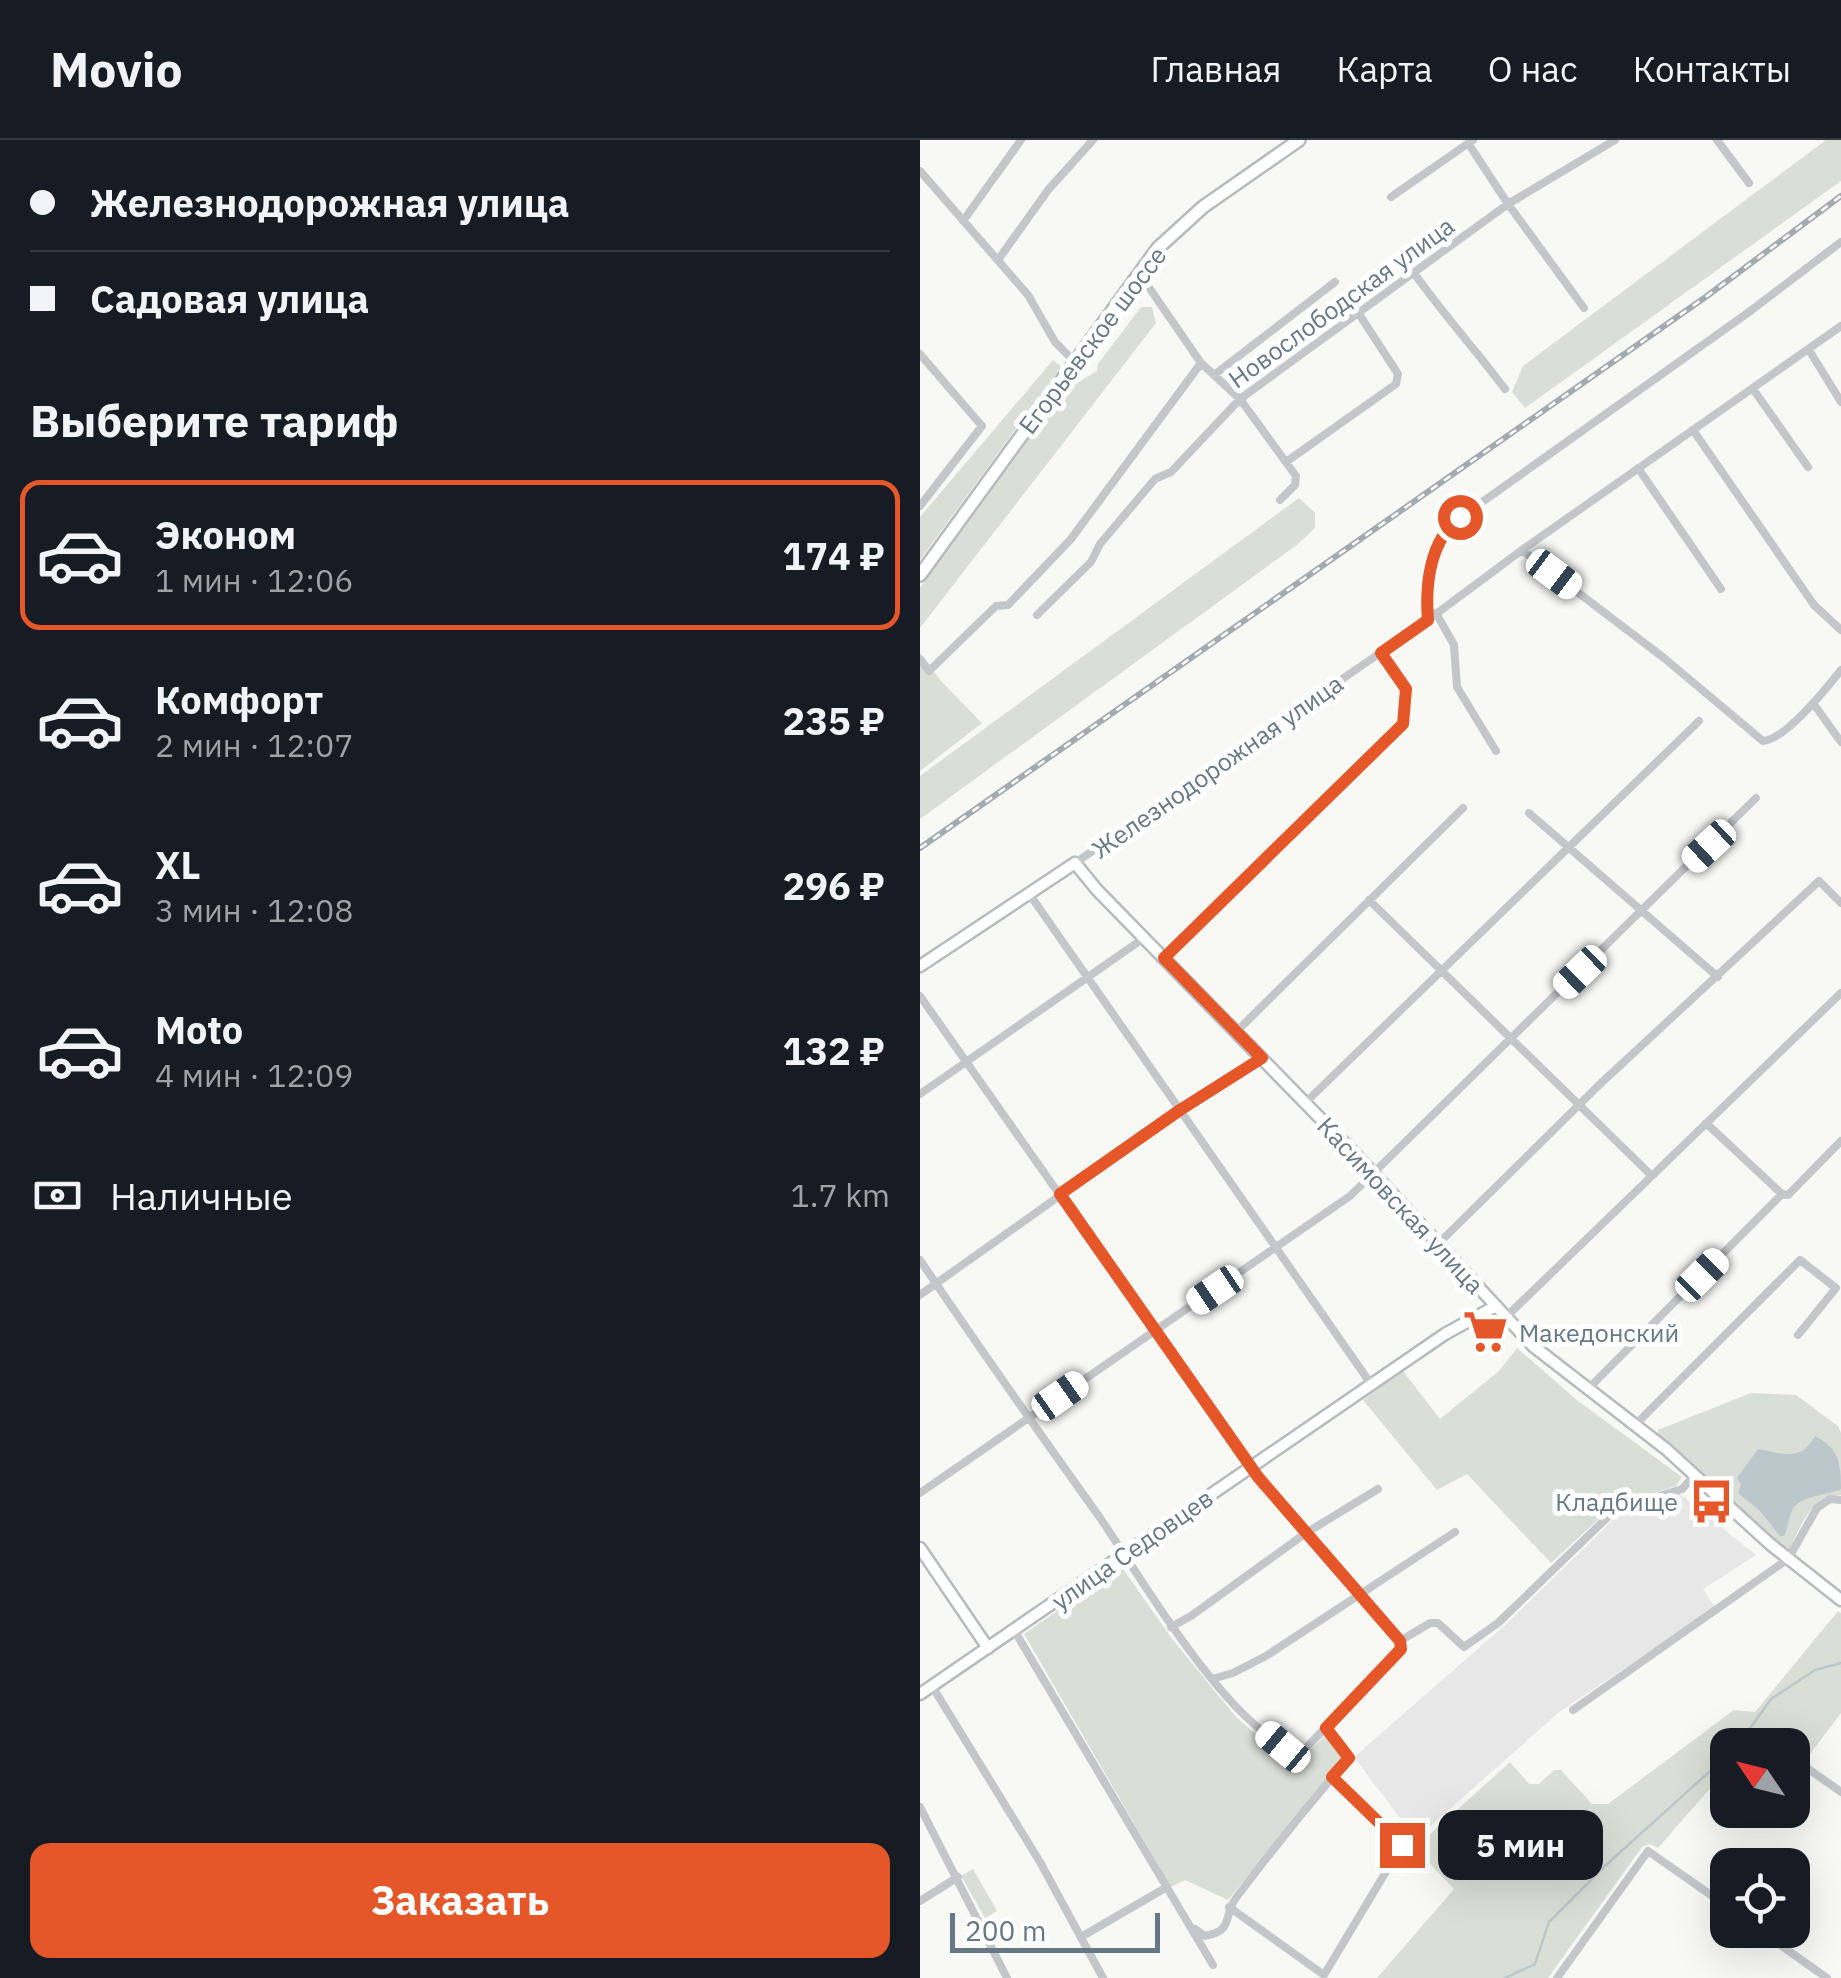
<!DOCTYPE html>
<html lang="ru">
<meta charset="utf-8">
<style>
body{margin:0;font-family:"IBM Plex Sans",sans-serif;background:#20242c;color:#f1f3f6;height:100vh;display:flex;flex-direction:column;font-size:38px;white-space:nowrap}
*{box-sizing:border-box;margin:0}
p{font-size:32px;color:#9ea1a6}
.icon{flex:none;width:55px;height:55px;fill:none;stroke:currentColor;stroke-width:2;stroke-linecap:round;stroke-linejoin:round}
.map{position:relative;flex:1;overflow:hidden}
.side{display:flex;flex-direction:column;background:#171b24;width:920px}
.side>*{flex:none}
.guide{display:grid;align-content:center;height:220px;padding:0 30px;background:#171b24}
.needle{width:65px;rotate:305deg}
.controls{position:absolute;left:790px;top:1588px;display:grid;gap:20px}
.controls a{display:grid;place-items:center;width:100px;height:100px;border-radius:20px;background:#171b24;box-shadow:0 10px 40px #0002;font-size:50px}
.scale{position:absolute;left:30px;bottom:25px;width:210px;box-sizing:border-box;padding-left:10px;border:5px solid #667886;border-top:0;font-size:28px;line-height:35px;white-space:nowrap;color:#667886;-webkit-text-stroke:8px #fff;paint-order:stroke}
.end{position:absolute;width:45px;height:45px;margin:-22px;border:12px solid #e55728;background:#fff;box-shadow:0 0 0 5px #fff}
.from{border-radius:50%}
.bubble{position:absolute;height:70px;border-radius:20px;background:#171b24;box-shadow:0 10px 40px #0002;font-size:32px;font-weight:800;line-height:70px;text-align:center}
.car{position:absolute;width:30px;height:60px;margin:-30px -15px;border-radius:12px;box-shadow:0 0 8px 2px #0007;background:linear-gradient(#fff 24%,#345 0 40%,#fff 0 76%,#345 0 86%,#fff 0)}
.guide b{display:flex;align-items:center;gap:35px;height:95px;font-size:38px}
.guide b+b{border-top:2px solid #363941}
.guide i{width:25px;height:25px;background:#f1f3f6}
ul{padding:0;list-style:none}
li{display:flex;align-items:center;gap:30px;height:150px;margin:0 20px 15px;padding:0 10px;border:5px solid transparent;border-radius:20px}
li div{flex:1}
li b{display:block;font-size:38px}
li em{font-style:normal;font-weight:800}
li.current{border-color:#e55728}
li>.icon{width:90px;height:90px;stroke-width:1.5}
h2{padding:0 30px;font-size:45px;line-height:120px}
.pay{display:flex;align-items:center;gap:25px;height:110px;padding:0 30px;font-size:38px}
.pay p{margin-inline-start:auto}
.cta{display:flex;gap:20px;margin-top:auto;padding:20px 30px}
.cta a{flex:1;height:115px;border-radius:20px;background:#e55728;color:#fff;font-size:40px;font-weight:800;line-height:115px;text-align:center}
header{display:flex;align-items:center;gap:60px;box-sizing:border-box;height:140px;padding:0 50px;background:#171b24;border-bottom:2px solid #363941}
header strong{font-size:48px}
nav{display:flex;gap:55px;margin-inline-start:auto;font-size:35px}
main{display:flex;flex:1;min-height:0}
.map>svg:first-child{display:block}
.built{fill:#e6e7e6}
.green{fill:#d9dfd6}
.water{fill:#bbc7cb}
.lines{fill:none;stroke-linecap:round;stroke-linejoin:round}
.stream{stroke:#bbc7cb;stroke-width:2.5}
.secondary-casing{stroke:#b5bbbf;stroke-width:15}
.primary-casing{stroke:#b6bbbe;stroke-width:16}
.street{stroke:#c3c7ca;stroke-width:8}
.secondary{stroke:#fff;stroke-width:10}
.primary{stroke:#fff;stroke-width:11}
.rail-casing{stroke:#a3aab0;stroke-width:6}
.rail{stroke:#fff;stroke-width:2.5;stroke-dasharray:8;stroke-linecap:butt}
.route{stroke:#e55728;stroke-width:12}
.labels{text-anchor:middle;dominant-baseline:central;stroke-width:10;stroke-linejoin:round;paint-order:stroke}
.street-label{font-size:25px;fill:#667886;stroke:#fff}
.poi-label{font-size:25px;fill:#667886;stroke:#fff;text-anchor:start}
</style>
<header>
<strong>Movio</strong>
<nav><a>Главная</a><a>Карта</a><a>О нас</a><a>Контакты</a></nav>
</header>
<main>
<section class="side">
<div class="guide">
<b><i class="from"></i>Железнодорожная улица</b>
<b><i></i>Садовая улица</b>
</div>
<h2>Выберите тариф</h2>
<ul>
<li class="current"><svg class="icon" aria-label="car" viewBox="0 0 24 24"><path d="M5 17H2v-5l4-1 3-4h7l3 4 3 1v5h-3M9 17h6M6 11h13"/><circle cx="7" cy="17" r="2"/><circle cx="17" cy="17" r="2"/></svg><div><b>Эконом</b><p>1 мин · 12:06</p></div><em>174 ₽</em></li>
<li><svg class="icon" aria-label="car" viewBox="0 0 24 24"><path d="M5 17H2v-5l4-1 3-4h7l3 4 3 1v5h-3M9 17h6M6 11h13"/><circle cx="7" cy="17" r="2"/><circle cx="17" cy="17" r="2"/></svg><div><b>Комфорт</b><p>2 мин · 12:07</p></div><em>235 ₽</em></li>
<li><svg class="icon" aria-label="car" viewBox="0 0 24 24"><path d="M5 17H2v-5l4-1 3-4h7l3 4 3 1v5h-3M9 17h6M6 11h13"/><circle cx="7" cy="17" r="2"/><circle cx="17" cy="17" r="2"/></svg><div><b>XL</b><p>3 мин · 12:08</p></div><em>296 ₽</em></li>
<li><svg class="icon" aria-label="car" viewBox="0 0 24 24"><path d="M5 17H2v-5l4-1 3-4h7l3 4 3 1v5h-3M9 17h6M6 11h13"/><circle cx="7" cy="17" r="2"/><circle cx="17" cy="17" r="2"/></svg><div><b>Moto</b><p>4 мин · 12:09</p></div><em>132 ₽</em></li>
</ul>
<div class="pay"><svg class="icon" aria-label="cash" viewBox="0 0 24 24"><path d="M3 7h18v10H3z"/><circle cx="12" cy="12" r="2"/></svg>Наличные<p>1.7 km</p></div>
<div class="cta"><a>Заказать</a></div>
</section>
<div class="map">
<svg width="921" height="1838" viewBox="0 0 921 1838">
<rect width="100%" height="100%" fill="#f8f8f5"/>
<path class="built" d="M 759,1353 L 836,1415 L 783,1449 L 795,1467 L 638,1573 L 496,1699 L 434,1617 L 583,1487 L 701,1372 Z"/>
<path class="green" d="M 906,0 L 921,0 L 921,41 L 605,268 L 592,252 L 603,226 Z
M 221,167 L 232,167 L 236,183 L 0,488 L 0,448 L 144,251 L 177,231 L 178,224 Z
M 133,220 L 141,227 L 0,420 L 0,377 Z
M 379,358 L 395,373 L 395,388 L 378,404 L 0,679 L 0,636 Z
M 0,513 L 21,541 L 62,583 L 0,631 Z
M 597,1208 L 658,1261 L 762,1337 L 756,1346 L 693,1366 L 631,1423 L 547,1334 L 517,1350 L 443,1260 L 483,1231 L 520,1279 L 578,1232 Z
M 831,1253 L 876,1255 L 918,1286 L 921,1293 L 921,1355 C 889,1356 880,1389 867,1414 L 738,1295 L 738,1290 Z
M 201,1426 L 253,1500 L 316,1577 L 357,1612 L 383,1616 L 406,1595 L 424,1618 L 308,1760 L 265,1740 L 251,1747 L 104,1494 Z
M 918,1471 L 921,1473 L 921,1573 L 887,1618 L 873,1617 L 872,1605 L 850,1605 L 841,1600 L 828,1605 L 808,1605 L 807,1629 L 738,1708 L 730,1704 L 722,1707 L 628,1838 L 457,1838 L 534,1749 L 495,1708 L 590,1622 L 609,1644 L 619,1644 L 634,1630 L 641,1630 L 672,1664 L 688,1664 L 814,1570 L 835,1572 Z
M 53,1729 L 77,1771 L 65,1778 L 41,1736 Z"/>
<path class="water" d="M 895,1296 C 919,1308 921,1323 921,1349 C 906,1356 877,1355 871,1373 C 868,1381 868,1388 864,1396 L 860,1396 L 840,1371 L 818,1353 L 821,1345 L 817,1338 L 838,1309 C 861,1313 881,1323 895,1296 Z"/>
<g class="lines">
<path class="stream" d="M 818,1605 L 851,1559 L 895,1530 L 921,1523
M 585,1838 L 615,1824 L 629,1782 L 686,1725 L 808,1615"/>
<defs>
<path id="secondary" d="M 0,826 L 155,723 L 177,750 L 438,1017 L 613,1206 L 746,1309 L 850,1404 L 921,1460
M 0,1408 L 68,1508
M 0,1554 L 525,1194 L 576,1166"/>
<path id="primary" d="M 0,435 L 238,108 L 283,67 L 379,0"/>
</defs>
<use href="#secondary" class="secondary-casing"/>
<use href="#primary" class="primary-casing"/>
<path class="street" d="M 797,0 L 829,43
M 548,3 L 588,64 L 664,168
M 0,31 L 108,155 L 135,202 L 155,222
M 471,57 L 553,0
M 43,81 L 101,0
M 78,120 L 128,50 L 173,0
M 219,133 L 281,223 L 320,259 L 376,336 L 375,345 L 360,360
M 494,133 C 523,174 555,209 585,249
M 889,210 L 921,262
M 0,214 L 62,286 L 0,366
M 294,235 L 415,142
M 833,249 L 888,327
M 773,290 L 894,465 L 921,490
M 366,322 L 476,244 L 478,234 L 439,174
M 718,328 L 801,449
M 602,410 L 744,518 L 843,601 C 866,599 906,549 921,530
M 516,473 L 534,505 L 537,547 L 576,611
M 117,475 L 171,422 L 180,404 L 235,339 L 251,332 L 320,259 L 588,64 L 695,0
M 508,480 L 602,410 L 921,186
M 0,519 L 9,531 L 76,466 L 88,465 L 151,399 L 281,223
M 893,563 L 921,602
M 609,673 L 798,837
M 155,723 L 508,480 C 505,443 513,417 530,385 L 829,172 L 921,102
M 108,752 L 451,1244
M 449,760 L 732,1036
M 244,818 L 483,584 L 486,549 L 461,513
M 0,856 L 338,1337 L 480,1501
M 316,892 L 543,668
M 0,954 L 224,798
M 385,963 L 779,581
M 786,983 L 862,1054
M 518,1104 L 678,946 L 899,741 L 921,763
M 0,1120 C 58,1206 118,1291 178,1375 C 217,1430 315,1603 383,1611 L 481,1509 L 480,1501 L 510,1483 L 518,1483 L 544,1507 L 578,1483 L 695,1370 L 762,1349 L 775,1335
M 0,1155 L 259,971 L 341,918
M 586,1177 L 921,853
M 667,1250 L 862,1054 L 868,1055 L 921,1001
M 715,1285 L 880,1120 L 916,1148 L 878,1195
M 0,1353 L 430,1056 L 836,658
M 251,1487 L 271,1476 L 386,1393 L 458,1349
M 94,1490 L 293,1825
M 292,1539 L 313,1533 L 346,1516 L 535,1392
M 12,1546 L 120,1722 L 183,1838
M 653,1570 L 868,1419 L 897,1368 L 910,1359 L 921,1360
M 880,1623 L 921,1652
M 0,1667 L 87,1838
M 0,1761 L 38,1737
M 309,1767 L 404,1835 L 482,1705 L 412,1637
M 275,1789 L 285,1796 C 315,1790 302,1777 316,1758 C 352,1710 389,1664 429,1618 L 406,1588
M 839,1790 L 907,1838
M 161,1797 L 247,1747
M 637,1838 L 728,1711 L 808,1767"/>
<use href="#secondary" class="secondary"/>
<use href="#primary" class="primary"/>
<defs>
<path id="rail" d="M 0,708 L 787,156 L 921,56"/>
</defs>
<use href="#rail" class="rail-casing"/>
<use href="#rail" class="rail"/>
</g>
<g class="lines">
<path class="route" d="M 482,1705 L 412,1637 L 429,1618 L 406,1588 L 481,1509 L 480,1501 L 338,1337 L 140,1054 L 260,970 L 342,918 L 244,818 L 483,584 L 486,549 L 461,513 L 508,480 C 505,444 510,400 540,377"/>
</g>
<defs>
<symbol id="supermarket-bare" viewBox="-9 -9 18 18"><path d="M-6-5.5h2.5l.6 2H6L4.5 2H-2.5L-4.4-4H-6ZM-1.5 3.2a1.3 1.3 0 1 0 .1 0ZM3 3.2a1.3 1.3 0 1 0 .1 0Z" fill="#e55728" stroke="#fff" stroke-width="2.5" paint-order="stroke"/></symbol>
<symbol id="bus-bare" viewBox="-9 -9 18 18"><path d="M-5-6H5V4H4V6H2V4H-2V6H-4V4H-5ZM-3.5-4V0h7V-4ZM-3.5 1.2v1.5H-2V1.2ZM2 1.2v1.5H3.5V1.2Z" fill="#e55728" stroke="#fff" stroke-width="2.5" paint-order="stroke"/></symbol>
</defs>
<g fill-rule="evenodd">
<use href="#supermarket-bare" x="534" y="1160" width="63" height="63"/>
<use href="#bus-bare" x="760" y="1330" width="63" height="63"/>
</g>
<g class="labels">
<g class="street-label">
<text transform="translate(421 162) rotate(-36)">Новослободская улица</text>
<text transform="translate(172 200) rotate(-53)">Егорьевское шоссе</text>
<text transform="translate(297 626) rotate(-35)">Железнодорожная улица</text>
<text transform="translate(481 1065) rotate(47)">Касимовская улица</text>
<text transform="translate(212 1409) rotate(-35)">улица Седовцев</text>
</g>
<g class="poi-label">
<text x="599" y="1192">Македонский</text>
<text x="758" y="1361" text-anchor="end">Кладбище</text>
</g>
</g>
</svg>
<div class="controls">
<a><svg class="needle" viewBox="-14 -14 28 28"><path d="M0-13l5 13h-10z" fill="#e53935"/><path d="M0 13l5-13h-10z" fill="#9ea1a6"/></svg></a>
<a><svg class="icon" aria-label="locate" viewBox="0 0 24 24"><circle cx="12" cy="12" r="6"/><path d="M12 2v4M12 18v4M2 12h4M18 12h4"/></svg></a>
</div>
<div class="scale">200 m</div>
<i class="end from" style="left:540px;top:377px"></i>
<i class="end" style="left:482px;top:1705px"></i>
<div class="bubble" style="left:518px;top:1670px;width:165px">5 мин</div>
<i class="car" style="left:634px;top:434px;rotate:127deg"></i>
<i class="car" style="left:789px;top:706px;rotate:227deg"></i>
<i class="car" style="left:660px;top:832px;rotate:226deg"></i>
<i class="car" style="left:782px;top:1135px;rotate:45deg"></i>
<i class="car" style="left:295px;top:1150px;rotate:236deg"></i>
<i class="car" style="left:140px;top:1256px;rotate:55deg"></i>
<i class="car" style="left:363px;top:1607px;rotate:310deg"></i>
</div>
</main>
